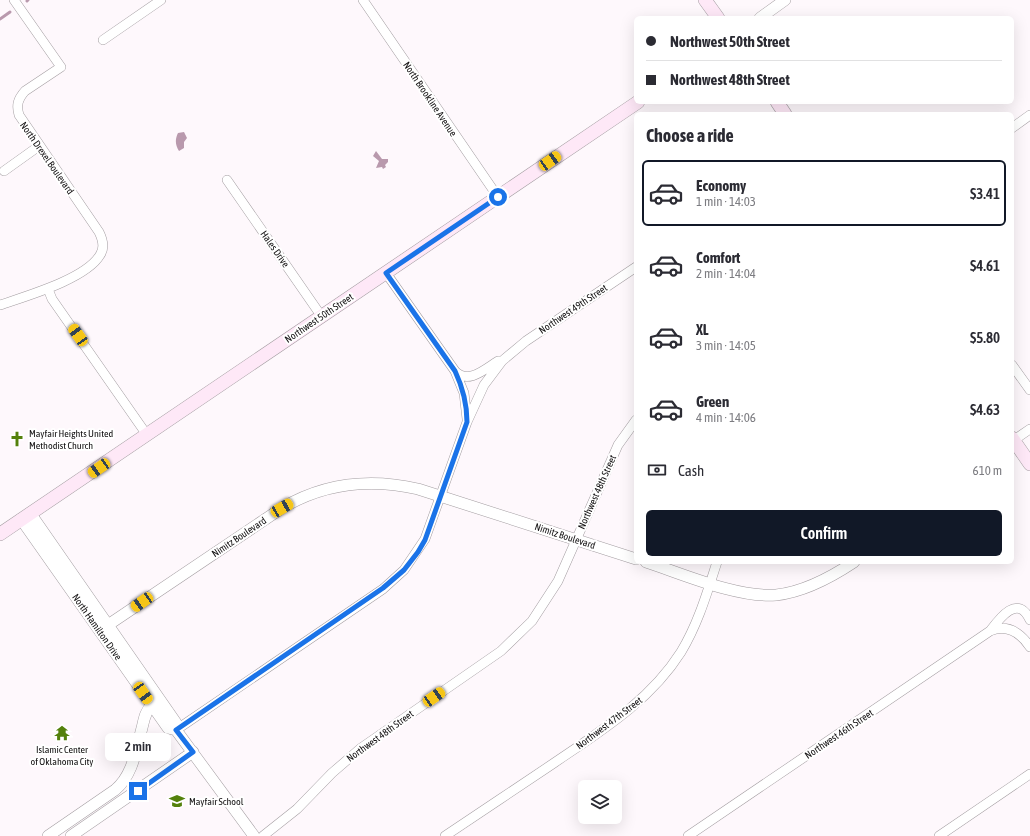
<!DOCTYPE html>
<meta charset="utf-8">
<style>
body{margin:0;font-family:"Asap Condensed",sans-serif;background:#f2f2f3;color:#2b2b33;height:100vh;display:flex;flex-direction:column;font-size:15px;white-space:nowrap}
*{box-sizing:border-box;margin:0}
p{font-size:13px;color:#7c7c81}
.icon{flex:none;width:22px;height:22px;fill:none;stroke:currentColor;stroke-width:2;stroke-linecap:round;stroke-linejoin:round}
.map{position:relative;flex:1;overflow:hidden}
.side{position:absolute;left:634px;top:112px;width:380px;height:452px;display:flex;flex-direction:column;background:#fff;border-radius:6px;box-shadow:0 4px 16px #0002}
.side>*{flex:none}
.top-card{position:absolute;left:634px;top:16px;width:380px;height:88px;border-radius:6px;box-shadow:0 4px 16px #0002;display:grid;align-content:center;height:88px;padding:0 12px;background:#fff}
.buttons{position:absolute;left:578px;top:780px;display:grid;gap:8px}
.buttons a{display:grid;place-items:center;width:44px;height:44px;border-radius:6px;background:#fff;box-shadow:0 4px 16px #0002;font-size:20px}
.end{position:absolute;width:18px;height:18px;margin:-9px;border:5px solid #1a73e8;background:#fff;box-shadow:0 0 0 2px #fff}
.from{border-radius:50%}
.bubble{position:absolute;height:28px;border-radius:6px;background:#fff;box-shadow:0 4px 16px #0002;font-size:13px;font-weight:600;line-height:28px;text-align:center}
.car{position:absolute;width:12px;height:24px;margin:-12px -6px;border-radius:5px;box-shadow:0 0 3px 1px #0007;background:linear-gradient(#f5c518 24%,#345 0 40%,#f5c518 0 76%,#345 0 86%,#f5c518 0)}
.top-card b{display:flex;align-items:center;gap:14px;height:38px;font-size:15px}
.top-card b+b{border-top:1px solid #e1e1e2}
.top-card i{width:10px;height:10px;background:#2b2b33}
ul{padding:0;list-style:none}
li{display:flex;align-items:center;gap:12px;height:66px;margin:0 8px 6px;padding:0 4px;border:2px solid transparent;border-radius:6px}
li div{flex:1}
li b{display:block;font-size:15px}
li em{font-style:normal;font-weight:600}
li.selected{border-color:#111827}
li>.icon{width:36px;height:36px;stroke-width:1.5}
h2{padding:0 12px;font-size:18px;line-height:48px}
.pay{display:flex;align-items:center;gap:10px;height:44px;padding:0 12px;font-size:15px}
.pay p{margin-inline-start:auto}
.cta{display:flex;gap:8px;margin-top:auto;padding:8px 12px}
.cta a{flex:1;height:46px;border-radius:6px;background:#111827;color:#fff;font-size:16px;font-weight:600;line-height:46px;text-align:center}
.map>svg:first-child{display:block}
.water{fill:#b999ad}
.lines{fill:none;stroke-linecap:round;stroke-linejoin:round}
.stream{stroke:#b999ad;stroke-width:3}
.minor-casing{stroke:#a39da1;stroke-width:10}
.tertiary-casing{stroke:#a39da1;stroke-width:12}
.secondary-casing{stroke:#a39da1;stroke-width:14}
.minor{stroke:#fff;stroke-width:9}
.tertiary{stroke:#fff;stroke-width:11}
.secondary{stroke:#fee8f7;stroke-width:13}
.route{stroke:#1a73e8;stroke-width:5}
.labels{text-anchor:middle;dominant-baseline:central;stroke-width:4;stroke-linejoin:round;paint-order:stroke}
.street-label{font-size:10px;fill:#121011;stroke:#fff}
.poi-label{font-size:10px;fill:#121011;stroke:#fff;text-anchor:start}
</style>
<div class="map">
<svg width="1030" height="836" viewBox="0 0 1030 836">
<rect width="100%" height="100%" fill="#fef8fc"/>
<path class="water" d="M 184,132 L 187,138 L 184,142 L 184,148 L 179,151 C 175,145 175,139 178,133 Z
M 376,151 L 382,159 L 388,159 L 388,162 L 385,165 L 386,167 L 383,169 L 382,167 L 376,168 L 379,161 L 373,156 Z"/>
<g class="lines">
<path class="stream" d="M 27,1 L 28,0
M 0,19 L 10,12"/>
<defs>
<path id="minor" d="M 363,0 L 498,197
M 103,40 L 161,0
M 1012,128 L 1030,115
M 4,171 L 39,146
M 227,180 L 322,317
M 386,273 L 455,371 L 464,393 L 467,419
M 48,289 L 52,299 L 147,435
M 0,305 C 26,296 86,279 100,255 C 105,248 103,240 99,232 L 19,115 C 16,105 18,99 25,91 L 61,67 L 14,0
M 1012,365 L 1030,390
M 455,371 C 468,385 485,369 498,361
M 1014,440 L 1030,429
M 990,631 C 999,619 1018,593 1030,620
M 176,730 L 383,589 L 404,570 L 425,539 L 467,422 L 484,385 L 502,361 L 526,341 L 636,267
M 263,836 L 297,809 L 332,773 L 361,748 L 501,651 L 532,621 L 558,581 L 618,445 L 636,420
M 445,836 C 481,812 518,787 554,763 C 601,731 650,701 681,652 C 698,624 707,593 717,562
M 688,836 L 990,631 C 1007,624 1020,632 1030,647
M 939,836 L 1030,774"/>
<path id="tertiary" d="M 760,18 L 785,0
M 30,513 L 176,723 L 176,730 L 254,836
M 21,519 L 168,728 L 176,730
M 646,562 C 683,574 737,598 776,595 C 804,592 830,578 854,562
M 108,625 L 282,508 C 324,483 370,478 418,489 L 636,559
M 48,836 L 115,790 C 133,775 136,750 142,728 C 144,720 145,711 152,705
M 71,836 L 193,752"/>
<path id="secondary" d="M 705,0 L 718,18
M 777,102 L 785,114
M 1012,438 L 1030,464
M 0,534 L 638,102"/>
</defs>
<use href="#minor" class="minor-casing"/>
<use href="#tertiary" class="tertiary-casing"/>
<use href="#secondary" class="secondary-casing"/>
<use href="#minor" class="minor"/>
<use href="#tertiary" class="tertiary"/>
<use href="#secondary" class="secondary"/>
</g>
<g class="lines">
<path class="route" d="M 138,791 L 193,752 L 176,730 L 383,588 L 404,570 L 418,552 L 425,540 L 467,422 C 467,403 463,388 455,371 L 386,273 L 498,197"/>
</g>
<defs>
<symbol id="church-bare" viewBox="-9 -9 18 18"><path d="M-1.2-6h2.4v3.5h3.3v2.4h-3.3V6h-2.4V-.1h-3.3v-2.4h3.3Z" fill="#54810c" stroke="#fff" stroke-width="2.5" paint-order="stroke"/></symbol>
<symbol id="temple-bare" viewBox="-9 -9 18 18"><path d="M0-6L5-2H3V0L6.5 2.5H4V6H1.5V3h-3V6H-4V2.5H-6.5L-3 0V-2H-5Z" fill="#54810c" stroke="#fff" stroke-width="2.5" paint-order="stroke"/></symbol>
<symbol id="school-bare" viewBox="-9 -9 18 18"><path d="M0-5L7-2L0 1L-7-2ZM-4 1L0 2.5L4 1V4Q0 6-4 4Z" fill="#54810c" stroke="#fff" stroke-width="2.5" paint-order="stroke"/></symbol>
</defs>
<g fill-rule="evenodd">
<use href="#church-bare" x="6" y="428" width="22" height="22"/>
<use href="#temple-bare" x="51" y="722" width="22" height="22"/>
<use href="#school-bare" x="166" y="790" width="22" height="22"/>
</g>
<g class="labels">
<g class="street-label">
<text transform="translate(430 99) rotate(56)">North Brookline Avenue</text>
<text transform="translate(47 158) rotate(55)">North Drexel Boulevard</text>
<text transform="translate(275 249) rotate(55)">Hales Drive</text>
<text transform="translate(573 309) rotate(-34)">Northwest 49th Street</text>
<text transform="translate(319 318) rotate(-34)">Northwest 50th Street</text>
<text transform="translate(597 492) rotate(-66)">Northwest 48th Street</text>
<text transform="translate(565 536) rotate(18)">Nimitz Boulevard</text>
<text transform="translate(239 537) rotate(-34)">Nimitz Boulevard</text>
<text transform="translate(97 627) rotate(55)">North Hamilton Drive</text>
<text transform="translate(609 723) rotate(-37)">Northwest 47th Street</text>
<text transform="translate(839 734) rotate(-34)">Northwest 46th Street</text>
<text transform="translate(380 736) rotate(-36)">Northwest 48th Street</text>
</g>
<g class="poi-label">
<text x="29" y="433">Mayfair Heights United<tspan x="29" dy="12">Methodist Church</tspan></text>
<text x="62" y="749" text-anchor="middle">Islamic Center<tspan x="62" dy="12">of Oklahoma City</tspan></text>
<text x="189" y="801">Mayfair School</text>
</g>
</g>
</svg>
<div class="buttons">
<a><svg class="icon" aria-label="layers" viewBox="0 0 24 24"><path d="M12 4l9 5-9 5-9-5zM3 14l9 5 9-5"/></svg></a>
</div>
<i class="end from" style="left:498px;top:197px"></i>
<i class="end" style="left:138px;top:791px"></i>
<div class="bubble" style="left:105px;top:733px;width:66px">2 min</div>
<i class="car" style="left:550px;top:161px;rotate:56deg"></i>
<i class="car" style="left:78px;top:335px;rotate:325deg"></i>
<i class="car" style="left:99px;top:468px;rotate:236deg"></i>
<i class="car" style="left:282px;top:508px;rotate:60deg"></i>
<i class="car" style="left:142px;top:602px;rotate:236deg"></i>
<i class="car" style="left:143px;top:693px;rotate:145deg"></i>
<i class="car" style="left:434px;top:697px;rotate:56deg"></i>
<div class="top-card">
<b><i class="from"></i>Northwest 50th Street</b>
<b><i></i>Northwest 48th Street</b>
</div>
<section class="side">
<h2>Choose a ride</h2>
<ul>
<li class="selected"><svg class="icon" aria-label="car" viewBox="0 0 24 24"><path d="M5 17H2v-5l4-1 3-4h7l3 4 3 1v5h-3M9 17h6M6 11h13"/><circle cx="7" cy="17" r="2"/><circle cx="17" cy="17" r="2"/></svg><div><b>Economy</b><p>1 min · 14:03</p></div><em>$3.41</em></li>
<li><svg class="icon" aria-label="car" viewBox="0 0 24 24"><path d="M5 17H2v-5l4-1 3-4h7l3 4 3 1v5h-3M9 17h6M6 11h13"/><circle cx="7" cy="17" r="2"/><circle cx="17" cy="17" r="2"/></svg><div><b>Comfort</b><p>2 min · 14:04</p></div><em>$4.61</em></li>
<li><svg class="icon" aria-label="car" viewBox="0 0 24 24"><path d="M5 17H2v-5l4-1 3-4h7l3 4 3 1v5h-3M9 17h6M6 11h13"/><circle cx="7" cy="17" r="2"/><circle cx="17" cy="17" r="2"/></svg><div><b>XL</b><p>3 min · 14:05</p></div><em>$5.80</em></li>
<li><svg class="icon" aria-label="car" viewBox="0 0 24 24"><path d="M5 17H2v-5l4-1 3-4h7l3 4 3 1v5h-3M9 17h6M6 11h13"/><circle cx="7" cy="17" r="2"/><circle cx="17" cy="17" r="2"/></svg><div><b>Green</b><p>4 min · 14:06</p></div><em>$4.63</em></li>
</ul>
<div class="pay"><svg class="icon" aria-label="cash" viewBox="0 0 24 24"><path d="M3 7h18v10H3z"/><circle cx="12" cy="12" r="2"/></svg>Cash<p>610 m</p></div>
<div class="cta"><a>Confirm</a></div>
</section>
</div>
